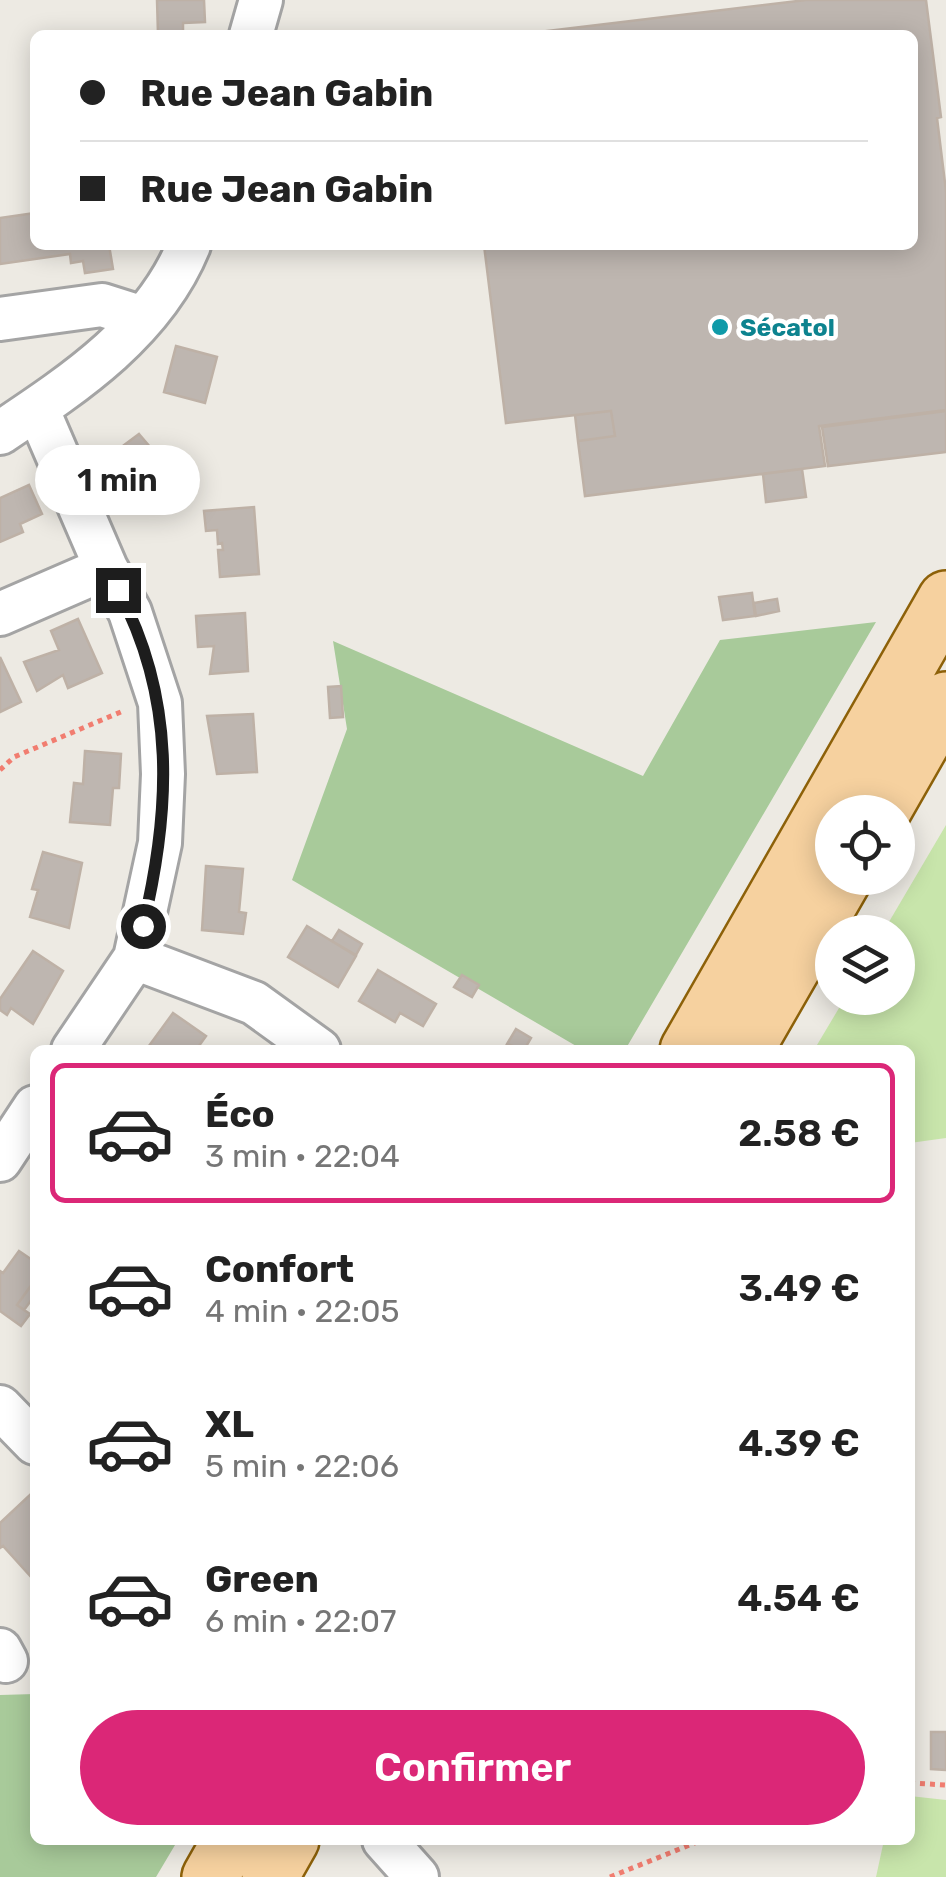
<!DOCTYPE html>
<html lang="fr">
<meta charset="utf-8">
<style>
body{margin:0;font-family:Rubik,sans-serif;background:#f6f6f6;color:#222;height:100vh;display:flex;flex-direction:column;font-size:38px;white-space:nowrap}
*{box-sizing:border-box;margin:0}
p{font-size:32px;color:#767676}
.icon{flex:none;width:55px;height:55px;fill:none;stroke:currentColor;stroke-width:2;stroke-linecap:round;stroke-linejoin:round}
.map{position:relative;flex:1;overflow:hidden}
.drawer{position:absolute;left:30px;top:1045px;width:885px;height:800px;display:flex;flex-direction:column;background:#fff;border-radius:15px;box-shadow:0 5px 25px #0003}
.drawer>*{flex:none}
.guide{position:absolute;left:30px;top:30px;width:888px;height:220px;border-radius:15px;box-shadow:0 5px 25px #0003;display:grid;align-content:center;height:220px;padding:0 50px;background:#fff}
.controls{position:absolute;left:815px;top:795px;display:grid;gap:20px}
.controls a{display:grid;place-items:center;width:100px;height:100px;border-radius:50%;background:#fff;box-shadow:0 5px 25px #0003;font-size:50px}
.end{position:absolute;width:45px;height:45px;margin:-22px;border:12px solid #1d1d1d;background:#fff;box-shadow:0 0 0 5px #fff}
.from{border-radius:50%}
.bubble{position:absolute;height:70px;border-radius:35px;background:#fff;box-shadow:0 5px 25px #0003;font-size:32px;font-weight:600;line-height:70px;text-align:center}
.guide b{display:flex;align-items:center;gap:35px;height:95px;font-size:38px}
.guide b+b{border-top:2px solid #e0e0e0}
.guide i{width:25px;height:25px;background:#222}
ul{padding:18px 0 0;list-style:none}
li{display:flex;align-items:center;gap:30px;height:140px;margin:0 20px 15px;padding:0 30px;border:5px solid transparent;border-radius:15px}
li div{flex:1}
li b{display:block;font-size:38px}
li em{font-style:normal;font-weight:600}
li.current{border-color:#db2777}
li>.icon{width:90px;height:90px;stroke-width:1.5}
.primary-button{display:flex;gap:20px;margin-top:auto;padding:20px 50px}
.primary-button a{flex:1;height:115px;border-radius:60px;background:#db2777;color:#fff;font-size:40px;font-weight:600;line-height:115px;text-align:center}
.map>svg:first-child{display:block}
.grass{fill:#c8e5ab}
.forest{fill:#a8ca9a}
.building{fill:#beb6b0;stroke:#beb1a6;stroke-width:2.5}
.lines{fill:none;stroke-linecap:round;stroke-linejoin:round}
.minor-casing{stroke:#a4a4a4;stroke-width:48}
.major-casing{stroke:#8d6109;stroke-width:60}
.path{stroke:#f17d70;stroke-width:5;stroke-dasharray:5 5;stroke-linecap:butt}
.minor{stroke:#fff;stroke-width:42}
.major{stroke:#f6d19f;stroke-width:55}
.route{stroke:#1d1d1d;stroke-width:12}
.culture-dot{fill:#0f9aa8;stroke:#fff;stroke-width:4}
.labels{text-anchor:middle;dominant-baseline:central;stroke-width:9;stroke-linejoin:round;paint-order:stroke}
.culture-label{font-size:25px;font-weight:bold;fill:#0d838f;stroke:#fff;text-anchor:start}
</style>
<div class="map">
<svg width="946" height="1877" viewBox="0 0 946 1877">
<rect width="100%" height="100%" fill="#edeae3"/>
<path class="grass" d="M 946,825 L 946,1138 L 910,1143 L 910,1050 L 814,1050 L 845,998 L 898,998 L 898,932 L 883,932 Z
M 910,1796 L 946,1800 L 946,1877 L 876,1877 L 884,1840 L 910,1840 Z"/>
<path class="forest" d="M 876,622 L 625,1050 L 583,1050 L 292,880 L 347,729 L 333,641 L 643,776 L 720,640 Z
M 35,1694 L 35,1840 L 178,1840 L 156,1877 L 0,1877 L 0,1695 Z"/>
<path class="building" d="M 157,0 L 204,0 L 205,22 L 183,23 L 183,34 L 158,34 Z
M 806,0 L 926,0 L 941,117 L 937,118 L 946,191 L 946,410 L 819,426 L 825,466 L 585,496 L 578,441 L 615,436 L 611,411 L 506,423 L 484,245 L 912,245 L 912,35 L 514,35 Z
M 35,213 L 35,245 L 109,245 L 113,269 L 85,273 L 83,261 L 71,263 L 70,254 L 0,264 L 0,218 Z
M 176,346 L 217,357 L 205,403 L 164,392 Z
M 611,411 L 615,436 L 578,441 L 575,415 Z
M 946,411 L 946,452 L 828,466 L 822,427 Z
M 139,434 L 180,482 L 149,504 L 130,477 L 125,480 L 108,457 Z
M 802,469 L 806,497 L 766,502 L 763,474 Z
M 29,485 L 42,514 L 20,524 L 23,532 L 0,542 L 0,498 Z
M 254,507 L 259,574 L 220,577 L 218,550 L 223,550 L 222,543 L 218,544 L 217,530 L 206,531 L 204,511 Z
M 752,593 L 755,616 L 723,620 L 719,597 Z
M 777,599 L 779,611 L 756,616 L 754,603 Z
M 245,613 L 248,671 L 210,674 L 214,646 L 198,647 L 196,616 Z
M 78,619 L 102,673 L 68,688 L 63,675 L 37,691 L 24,662 L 59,650 L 51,631 Z
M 0,657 L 21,702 L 0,712 Z
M 341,686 L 343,717 L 330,718 L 328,687 Z
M 253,714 L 257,772 L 217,774 L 207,716 Z
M 85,751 L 121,754 L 119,788 L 113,788 L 110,825 L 70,822 L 74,783 L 83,784 Z
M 43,852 L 82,863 L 69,928 L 30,917 L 38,890 L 32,889 Z
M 206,866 L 243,869 L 239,912 L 246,913 L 243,934 L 202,930 Z
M 307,926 L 356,956 L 338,987 L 288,957 Z
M 339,930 L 362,944 L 356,955 L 332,941 Z
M 33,951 L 63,971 L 33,1024 L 11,1008 L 7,1015 L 0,1010 L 0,999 Z
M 378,970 L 436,1004 L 423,1026 L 400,1013 L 395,1022 L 359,1001 Z
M 462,975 L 479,985 L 472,997 L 454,987 Z
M 173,1013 L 206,1036 L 196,1050 L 146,1050 Z
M 516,1029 L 531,1038 L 524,1050 L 507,1044 Z
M 19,1251 L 35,1262 L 35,1280 L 17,1305 L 30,1314 L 21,1326 L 0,1311 L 0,1271 L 3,1273 Z
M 35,1280 L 35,1295 L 24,1310 L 17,1305 Z
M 33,1492 L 35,1575 L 32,1578 L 3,1546 L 0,1548 L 0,1523 Z
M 931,1732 L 946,1732 L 946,1770 L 931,1769 Z"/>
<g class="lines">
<defs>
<path id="minor" d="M 251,35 L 261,0
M 0,319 L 102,305 L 143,318
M 37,408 L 106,568 L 130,612 L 160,703 L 163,774 L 160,843 L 135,958 L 73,1050
M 0,433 C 75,383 154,331 189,245
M 0,614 L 106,568
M 135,958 L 254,1003 L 319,1050
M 0,1160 L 35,1107
M 0,1407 L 35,1443
M 0,1650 L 6,1661
M 384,1840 L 417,1877"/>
<path id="major" d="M 882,812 L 946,700
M 688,1050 L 946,599
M 745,1050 L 844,878
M 210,1877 L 231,1840
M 270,1877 L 291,1840"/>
</defs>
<use href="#minor" class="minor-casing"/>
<use href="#major" class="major-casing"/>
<path class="path" d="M 0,770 L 14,757 L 123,711
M 910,1783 L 946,1785
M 610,1877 L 702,1840"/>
<use href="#minor" class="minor"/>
<use href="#major" class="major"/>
</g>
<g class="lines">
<path class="route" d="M 118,590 C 176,698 171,809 143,926"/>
</g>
<circle class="culture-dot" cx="720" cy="327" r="10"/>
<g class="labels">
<g class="culture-label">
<text x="740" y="327">Sécatol</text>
</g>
</g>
</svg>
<div class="controls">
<a><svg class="icon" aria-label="locate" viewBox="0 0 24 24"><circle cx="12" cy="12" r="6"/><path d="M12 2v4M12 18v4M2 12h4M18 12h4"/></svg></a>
<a><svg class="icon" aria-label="layers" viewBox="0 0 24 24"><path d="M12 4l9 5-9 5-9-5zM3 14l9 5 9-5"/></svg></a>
</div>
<i class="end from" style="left:143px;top:926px"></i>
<i class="end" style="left:118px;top:590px"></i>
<div class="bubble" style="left:35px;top:445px;width:165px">1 min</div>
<div class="guide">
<b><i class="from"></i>Rue Jean Gabin</b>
<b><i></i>Rue Jean Gabin</b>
</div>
<section class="drawer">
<ul>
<li class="current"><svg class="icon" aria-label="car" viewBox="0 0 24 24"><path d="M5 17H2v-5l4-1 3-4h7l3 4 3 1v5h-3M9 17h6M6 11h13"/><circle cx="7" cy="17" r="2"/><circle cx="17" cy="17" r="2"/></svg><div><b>Éco</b><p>3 min · 22:04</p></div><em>2.58 €</em></li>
<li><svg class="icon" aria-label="car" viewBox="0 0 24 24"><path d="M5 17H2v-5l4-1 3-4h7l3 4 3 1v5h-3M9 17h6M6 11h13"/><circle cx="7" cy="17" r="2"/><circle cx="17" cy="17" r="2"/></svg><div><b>Confort</b><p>4 min · 22:05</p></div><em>3.49 €</em></li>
<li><svg class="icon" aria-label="car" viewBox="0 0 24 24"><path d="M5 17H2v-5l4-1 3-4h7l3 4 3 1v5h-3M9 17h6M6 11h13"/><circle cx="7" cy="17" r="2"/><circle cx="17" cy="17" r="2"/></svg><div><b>XL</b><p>5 min · 22:06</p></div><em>4.39 €</em></li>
<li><svg class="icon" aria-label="car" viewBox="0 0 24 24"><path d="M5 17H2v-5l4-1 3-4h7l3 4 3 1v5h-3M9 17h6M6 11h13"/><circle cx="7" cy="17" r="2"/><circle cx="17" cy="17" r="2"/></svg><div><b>Green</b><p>6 min · 22:07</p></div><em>4.54 €</em></li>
</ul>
<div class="primary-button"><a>Confirmer</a></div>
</section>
</div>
